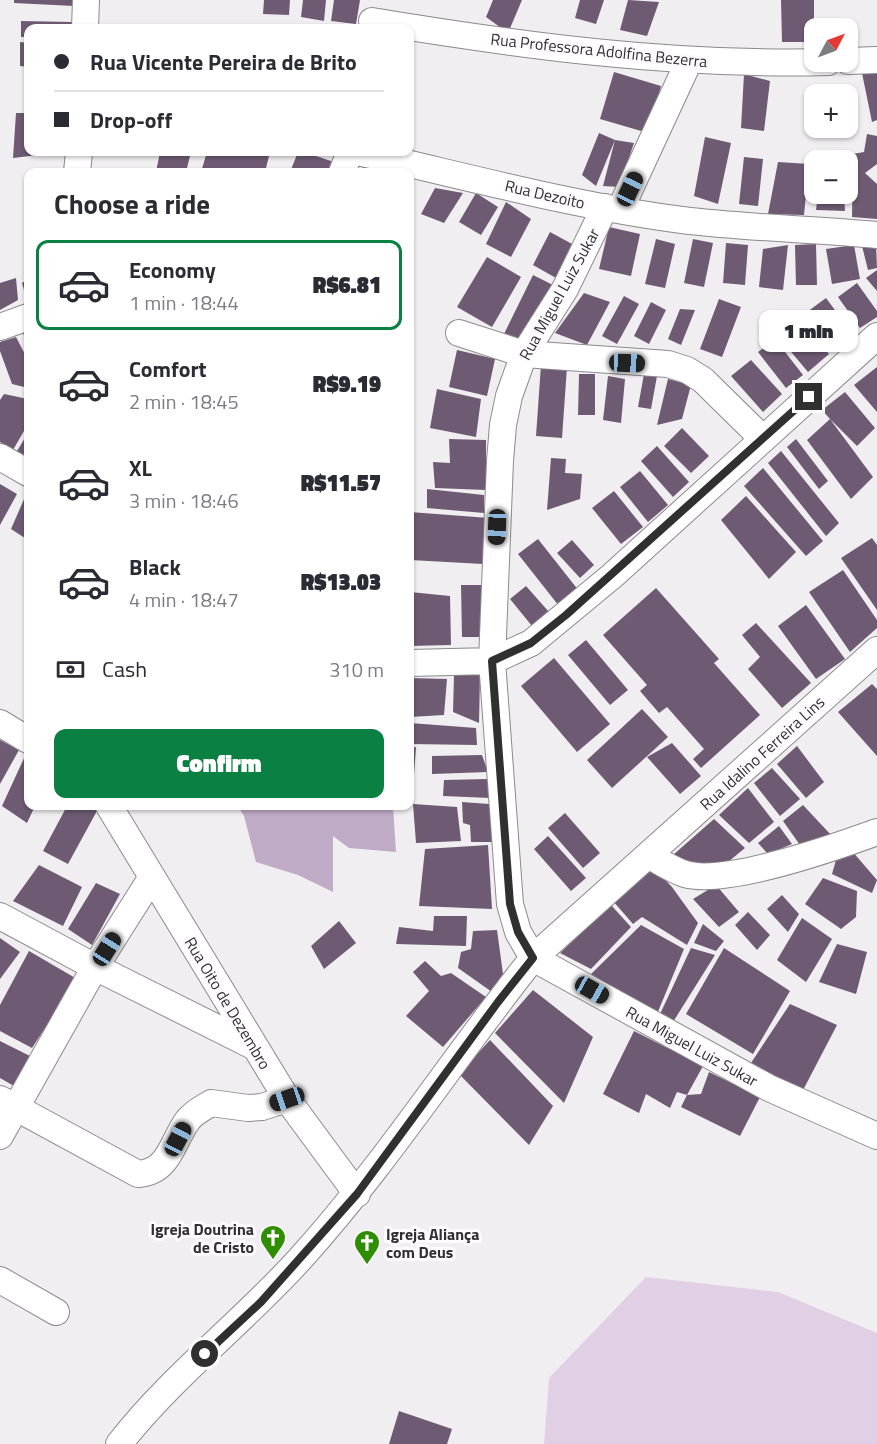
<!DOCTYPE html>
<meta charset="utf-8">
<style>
body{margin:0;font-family:"Titillium Web",sans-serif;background:#f7f7f7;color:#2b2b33;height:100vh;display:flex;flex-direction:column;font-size:22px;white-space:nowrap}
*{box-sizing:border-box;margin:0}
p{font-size:20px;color:#7c7c81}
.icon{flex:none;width:33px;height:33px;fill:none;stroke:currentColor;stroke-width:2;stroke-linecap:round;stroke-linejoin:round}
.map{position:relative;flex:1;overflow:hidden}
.panel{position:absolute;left:24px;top:168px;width:390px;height:642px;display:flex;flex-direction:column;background:#fff;border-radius:12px;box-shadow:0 2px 4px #0004}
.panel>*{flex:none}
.guide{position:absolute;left:24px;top:24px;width:390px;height:132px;border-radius:12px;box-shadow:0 2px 4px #0004;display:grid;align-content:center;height:132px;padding:0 30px;background:#fff}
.needle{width:39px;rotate:49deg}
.tools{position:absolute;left:804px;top:18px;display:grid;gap:12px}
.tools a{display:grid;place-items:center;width:54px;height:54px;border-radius:12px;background:#fff;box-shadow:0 2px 4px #0004;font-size:30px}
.end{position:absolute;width:27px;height:27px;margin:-14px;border:8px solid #313031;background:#fff;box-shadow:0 0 0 3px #fff}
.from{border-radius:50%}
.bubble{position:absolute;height:42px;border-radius:12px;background:#fff;box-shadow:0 2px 4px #0004;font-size:20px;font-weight:800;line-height:42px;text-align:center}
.car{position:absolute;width:18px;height:36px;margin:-18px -9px;border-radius:8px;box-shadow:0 0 4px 2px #0007;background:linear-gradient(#222 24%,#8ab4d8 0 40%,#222 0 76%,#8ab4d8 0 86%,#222 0)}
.guide b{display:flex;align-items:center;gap:21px;height:57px;font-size:22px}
.guide b+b{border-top:2px solid #e1e1e2}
.guide i{width:15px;height:15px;background:#2b2b33}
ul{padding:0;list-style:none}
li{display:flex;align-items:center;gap:18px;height:90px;margin:0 12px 9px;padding:0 18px;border:3px solid transparent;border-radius:12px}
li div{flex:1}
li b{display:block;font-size:22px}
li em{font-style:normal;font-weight:800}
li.active{border-color:#0b8043}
li>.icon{width:54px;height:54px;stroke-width:1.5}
h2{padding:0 30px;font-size:27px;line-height:72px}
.pay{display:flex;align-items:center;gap:15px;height:66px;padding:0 30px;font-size:22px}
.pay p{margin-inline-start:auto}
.action{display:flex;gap:12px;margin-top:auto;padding:12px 30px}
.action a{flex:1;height:69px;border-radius:12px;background:#0b8043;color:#fff;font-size:24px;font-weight:800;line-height:69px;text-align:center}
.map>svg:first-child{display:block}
.green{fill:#e1cfe5}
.forest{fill:#c0abc6}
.building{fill:#6e5b73}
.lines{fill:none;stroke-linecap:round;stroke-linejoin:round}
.minor-casing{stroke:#8c8a8c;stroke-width:28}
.minor{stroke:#fff;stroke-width:26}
.route{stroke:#313031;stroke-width:8}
.labels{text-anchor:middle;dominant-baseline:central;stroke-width:6;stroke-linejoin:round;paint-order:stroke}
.street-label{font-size:16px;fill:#313031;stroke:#fefbfe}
.poi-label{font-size:16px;font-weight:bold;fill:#313031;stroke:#fefbfe;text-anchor:end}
</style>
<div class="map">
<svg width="877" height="1444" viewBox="0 0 877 1444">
<rect width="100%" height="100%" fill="#f0eef1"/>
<path class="green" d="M 646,1277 L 778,1292 L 877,1333 L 877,1444 L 544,1444 L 549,1378 Z"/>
<path class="forest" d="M 238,806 L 393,806 L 396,852 L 349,848 L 333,836 L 333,892 L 298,875 L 256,862 L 244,816 Z"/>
<path class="building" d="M 14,0 L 74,0 L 74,6 L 14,3 Z
M 264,0 L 290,0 L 289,15 L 263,14 Z
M 303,0 L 326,0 L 324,21 L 301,17 Z
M 334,0 L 360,0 L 356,24 L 331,21 Z
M 493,0 L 522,0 L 508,33 L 486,17 Z
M 580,0 L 604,0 L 596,24 L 575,18 Z
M 628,0 L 659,2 L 647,36 L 620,30 Z
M 781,0 L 814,0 L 814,42 L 782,42 Z
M 21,21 L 72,22 L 72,28 L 28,28 L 28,37 L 21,37 Z
M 20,42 L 28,43 L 28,67 L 20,66 Z
M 614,72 L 661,86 L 648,133 L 600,119 Z
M 862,73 L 877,73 L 877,120 L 872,122 Z
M 744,74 L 770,81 L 764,131 L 741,128 Z
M 25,78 L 28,78 L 28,106 L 24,106 Z
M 16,113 L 28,113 L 28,152 L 55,152 L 55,153 L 13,158 Z
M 599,133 L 615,140 L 596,186 L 582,175 Z
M 867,134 L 877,136 L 877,164 L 865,173 L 877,184 L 877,219 L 852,217 L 853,154 L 864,152 Z
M 705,137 L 731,143 L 718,204 L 694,196 Z
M 615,140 L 634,143 L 619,187 L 603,186 Z
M 160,152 L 191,152 L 186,172 L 156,172 Z
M 207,152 L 270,152 L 265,172 L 201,172 Z
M 298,152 L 304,152 L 334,162 L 331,172 L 290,172 Z
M 744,157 L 763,159 L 758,206 L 739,204 Z
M 778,162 L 809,164 L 804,215 L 768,214 Z
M 364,166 L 391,172 L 361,172 Z
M 435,188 L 463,193 L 444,223 L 421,214 Z
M 476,193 L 498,207 L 481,235 L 459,222 Z
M 818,194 L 844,194 L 845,211 L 816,210 Z
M 506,202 L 531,219 L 511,257 L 486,244 Z
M 609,227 L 640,234 L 631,276 L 599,269 Z
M 550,232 L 574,245 L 556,278 L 533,265 Z
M 656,239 L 675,244 L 665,288 L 645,284 Z
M 693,239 L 713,243 L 704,287 L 684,283 Z
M 726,243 L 748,245 L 745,285 L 723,283 Z
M 876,243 L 877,268 L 868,270 L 862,246 Z
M 816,244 L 817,285 L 796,285 L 795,245 Z
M 788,245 L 783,290 L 759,287 L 763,249 Z
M 854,245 L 860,279 L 832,284 L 826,249 Z
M 487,257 L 521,277 L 492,327 L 457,307 Z
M 877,270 L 877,291 L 866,278 Z
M 533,275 L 553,285 L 524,343 L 504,334 Z
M 16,278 L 18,300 L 0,310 L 0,283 Z
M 28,279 L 28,304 L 22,283 Z
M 857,283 L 877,311 L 877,317 L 860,328 L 838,297 Z
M 584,293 L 610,302 L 587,345 L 555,333 Z
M 624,296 L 639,304 L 617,344 L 602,336 Z
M 826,298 L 855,337 L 836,351 L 807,312 Z
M 719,299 L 741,307 L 722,357 L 700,349 Z
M 651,302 L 666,310 L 649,344 L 634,336 Z
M 680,309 L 695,310 L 681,345 L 668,339 Z
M 797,316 L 829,354 L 808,372 L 776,334 Z
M 28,331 L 28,345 L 23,333 Z
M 16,337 L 28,360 L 28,388 L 12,384 L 0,351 L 0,342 Z
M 775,339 L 803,375 L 786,388 L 758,352 Z
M 457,350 L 495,359 L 487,396 L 449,387 Z
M 751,360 L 782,394 L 763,412 L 731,376 Z
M 541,365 L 567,367 L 562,438 L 536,436 Z
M 877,367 L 877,412 L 854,385 Z
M 579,374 L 595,374 L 595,415 L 578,415 Z
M 644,374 L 657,376 L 651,409 L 638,407 Z
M 608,376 L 625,379 L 621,423 L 603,420 Z
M 668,379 L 691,385 L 682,419 L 657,425 Z
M 437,389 L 481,399 L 476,437 L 430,428 Z
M 845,392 L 875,428 L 857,446 L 830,419 L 873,477 L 851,499 L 807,440 L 830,419 L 822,410 Z
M 4,394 L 28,399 L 28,424 L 13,450 L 0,442 L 0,400 Z
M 682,428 L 709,456 L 691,473 L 664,446 Z
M 28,433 L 28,457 L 17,451 Z
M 449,439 L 486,440 L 486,490 L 435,488 L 433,462 L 450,463 Z
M 796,439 L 828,481 L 819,489 L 787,447 Z
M 657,446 L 689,482 L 673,497 L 641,461 Z
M 781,451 L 839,523 L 826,536 L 768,463 Z
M 551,458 L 566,459 L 565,473 L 582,474 L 580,499 L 547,510 Z
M 763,468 L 823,541 L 806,556 L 744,486 Z
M 640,471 L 668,505 L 648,522 L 620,487 Z
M 0,484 L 17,494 L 0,525 Z
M 427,489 L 484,495 L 484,513 L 427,508 Z
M 28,490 L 28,540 L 11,529 Z
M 614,491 L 643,527 L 621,544 L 592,508 Z
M 746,496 L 796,552 L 769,579 L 721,520 Z
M 410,512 L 489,518 L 483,564 L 410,560 Z
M 872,538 L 877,545 L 877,610 L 841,558 Z
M 538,539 L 579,591 L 559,606 L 518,554 Z
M 572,540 L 594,565 L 580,578 L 557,553 Z
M 843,570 L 877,620 L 877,628 L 850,652 L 809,592 Z
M 461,585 L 483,585 L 483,637 L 462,637 Z
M 526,586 L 549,612 L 532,626 L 510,599 Z
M 656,588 L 719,659 L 714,663 L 760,715 L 701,768 L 693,759 L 704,749 L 667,707 L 659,713 L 640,691 L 647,685 L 603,635 Z
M 410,592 L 450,596 L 451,645 L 410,646 Z
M 806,605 L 845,659 L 816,679 L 778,626 Z
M 756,623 L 811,683 L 782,708 L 748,669 L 760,657 L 742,635 Z
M 586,640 L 628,690 L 610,705 L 568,655 Z
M 554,658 L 610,724 L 577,752 L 521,686 Z
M 454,675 L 480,675 L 479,723 L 453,712 Z
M 410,678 L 447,679 L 444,715 L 410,717 Z
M 872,684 L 877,689 L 877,756 L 838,712 Z
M 642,709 L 668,737 L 612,788 L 587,760 Z
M 410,723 L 476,728 L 477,745 L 410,744 Z
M 0,740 L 19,750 L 0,784 Z
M 672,743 L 701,776 L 680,794 L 647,757 Z
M 797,746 L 824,782 L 806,798 L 777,764 Z
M 416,747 L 414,775 L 410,775 L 410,748 Z
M 482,755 L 488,772 L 432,774 L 432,756 Z
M 25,756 L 28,759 L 28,806 L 35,806 L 27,823 L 2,806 Z
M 772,768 L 800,799 L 780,816 L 754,783 Z
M 488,779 L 490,798 L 443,796 L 444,780 Z
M 748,788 L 774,822 L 749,843 L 719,815 Z
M 462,802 L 489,804 L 493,842 L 471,842 L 470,825 L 463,823 Z
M 413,804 L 457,807 L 461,841 L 416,843 Z
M 803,805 L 832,836 L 800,845 L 783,821 Z
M 67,806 L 93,806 L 98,809 L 68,864 L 43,851 Z
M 565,813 L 600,853 L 583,868 L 548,828 Z
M 714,819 L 745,848 L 728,862 L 689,865 L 673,855 Z
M 779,826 L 792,844 L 768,854 L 758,843 Z
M 548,836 L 586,878 L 571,891 L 534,849 Z
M 488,845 L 492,909 L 419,906 L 425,849 Z
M 852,851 L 877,880 L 872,893 L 832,874 L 838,853 Z
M 39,865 L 82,887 L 63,926 L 13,901 Z
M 652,866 L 672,887 L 698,923 L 687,945 L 642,917 L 633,924 L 613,901 Z
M 823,878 L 857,891 L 856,917 L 841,929 L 805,904 Z
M 96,883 L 120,894 L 92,945 L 68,929 Z
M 716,885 L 739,912 L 719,927 L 693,899 Z
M 782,895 L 799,914 L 788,932 L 767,909 Z
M 611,905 L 631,927 L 591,969 L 560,953 Z
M 748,912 L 770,935 L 757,950 L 735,925 Z
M 434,916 L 467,916 L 466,946 L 396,944 L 399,927 L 433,931 Z
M 802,918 L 832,939 L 806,982 L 777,960 Z
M 339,921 L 356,943 L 324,969 L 311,946 Z
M 703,924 L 724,941 L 716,951 L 694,943 Z
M 641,925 L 684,949 L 657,1014 L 591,974 Z
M 497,930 L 503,974 L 492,992 L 458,968 L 461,952 L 471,949 L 473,931 Z
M 0,938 L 20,952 L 0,979 Z
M 837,944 L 867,952 L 856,994 L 819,982 Z
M 691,948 L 715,955 L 673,1022 L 660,1014 Z
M 724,948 L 790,991 L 753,1054 L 686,1014 Z
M 29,951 L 77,979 L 32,1048 L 0,1031 L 0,1005 Z
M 425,961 L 441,976 L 451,973 L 486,997 L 443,1047 L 406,1016 L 429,991 L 413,972 Z
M 533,990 L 593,1037 L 564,1103 L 495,1033 Z
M 790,1004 L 837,1025 L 801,1094 L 751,1063 Z
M 634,1031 L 703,1066 L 687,1095 L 677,1092 L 670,1108 L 646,1094 L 639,1113 L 603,1094 Z
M 490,1040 L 553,1106 L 529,1145 L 459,1074 Z
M 0,1041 L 30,1056 L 14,1086 L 0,1078 Z
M 709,1072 L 760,1097 L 740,1136 L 681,1107 L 687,1095 L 701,1094 Z
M 399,1411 L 452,1429 L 447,1444 L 389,1444 Z"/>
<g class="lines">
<defs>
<path id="minor" d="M 372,21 C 523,46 674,66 828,62
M 85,28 L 86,0
M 848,61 L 877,60
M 358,152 C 465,176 574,206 682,220 C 747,228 812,229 877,235
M 77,172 L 79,152
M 342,172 L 350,152
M 605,207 L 565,289 L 524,354 L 509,396 L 503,425 L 500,461 L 492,661 L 510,904 L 518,932 L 533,958 L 769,1088 L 877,1136
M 620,210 L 689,61
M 0,327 L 28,317
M 459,333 L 524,354 L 668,364 L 687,370 L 703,380 L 762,438
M 0,457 L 28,473
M 410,663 L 492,661 L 531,643 L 612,576 L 877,336
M 0,723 L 28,740
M 109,806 L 287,1099 L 357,1194
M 648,855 C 659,861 672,870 685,874 C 725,886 836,847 877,832
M 0,916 L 95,967 L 255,1047
M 0,1099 L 138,1174 C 170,1172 172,1141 188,1120 C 193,1113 203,1108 211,1103 L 248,1108 L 262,1107 L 287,1099
M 0,1136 L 95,967 L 152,877
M 0,1280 L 56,1312
M 119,1444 C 172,1376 242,1323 300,1259 C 385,1165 454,1057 533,958 L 877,650"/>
</defs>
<use href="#minor" class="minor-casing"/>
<use href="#minor" class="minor"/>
</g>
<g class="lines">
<path class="route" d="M 205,1354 L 261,1302 L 357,1194 L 498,1002 L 533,958 L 518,932 L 510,904 L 492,661 L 531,643 L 566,615 L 809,397"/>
</g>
<defs>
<symbol id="church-pin" viewBox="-11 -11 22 30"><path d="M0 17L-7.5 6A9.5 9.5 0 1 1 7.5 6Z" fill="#2e8d00" stroke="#fefbfe"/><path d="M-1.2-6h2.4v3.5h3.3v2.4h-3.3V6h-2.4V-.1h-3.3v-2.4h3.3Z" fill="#fff"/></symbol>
</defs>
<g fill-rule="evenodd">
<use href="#church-pin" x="258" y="1223" width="30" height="40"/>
<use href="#church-pin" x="352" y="1228" width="30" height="40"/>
</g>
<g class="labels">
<g class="street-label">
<text transform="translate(599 50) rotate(6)">Rua Professora Adolfina Bezerra</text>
<text transform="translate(545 194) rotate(13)">Rua Dezoito</text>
<text transform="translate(559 294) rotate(-61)">Rua Miguel Luiz Sukar</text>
<text transform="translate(762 753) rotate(-42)">Rua Idalino Ferreira Lins</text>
<text transform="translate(228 1003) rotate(59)">Rua Oito de Dezembro</text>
<text transform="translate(692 1046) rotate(29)">Rua Miguel Luiz Sukar</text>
</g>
<g class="poi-label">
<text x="254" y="1229">Igreja Doutrina<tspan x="254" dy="18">de Cristo</tspan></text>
<text x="386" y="1234" text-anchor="start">Igreja Aliança<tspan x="386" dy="18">com Deus</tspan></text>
</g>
</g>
</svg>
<div class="tools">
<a><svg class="needle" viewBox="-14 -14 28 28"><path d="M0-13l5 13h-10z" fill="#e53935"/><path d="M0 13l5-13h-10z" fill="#7c7c81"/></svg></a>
<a>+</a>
<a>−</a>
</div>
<i class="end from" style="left:205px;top:1354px"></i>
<i class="end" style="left:809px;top:397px"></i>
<div class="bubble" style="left:759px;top:310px;width:99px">1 min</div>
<i class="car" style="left:630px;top:189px;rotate:25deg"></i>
<i class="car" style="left:627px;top:363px;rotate:92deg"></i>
<i class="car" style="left:497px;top:527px;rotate:182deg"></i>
<i class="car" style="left:107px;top:949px;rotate:32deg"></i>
<i class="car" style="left:592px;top:990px;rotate:119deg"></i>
<i class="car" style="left:287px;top:1099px;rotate:251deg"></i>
<i class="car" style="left:178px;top:1139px;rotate:28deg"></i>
<div class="guide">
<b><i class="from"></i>Rua Vicente Pereira de Brito</b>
<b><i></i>Drop-off</b>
</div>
<section class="panel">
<h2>Choose a ride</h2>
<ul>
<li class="active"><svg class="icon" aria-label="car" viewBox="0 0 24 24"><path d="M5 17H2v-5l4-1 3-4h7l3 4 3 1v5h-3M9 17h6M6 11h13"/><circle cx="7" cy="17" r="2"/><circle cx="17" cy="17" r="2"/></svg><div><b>Economy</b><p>1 min · 18:44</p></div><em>R$6.81</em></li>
<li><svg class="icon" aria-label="car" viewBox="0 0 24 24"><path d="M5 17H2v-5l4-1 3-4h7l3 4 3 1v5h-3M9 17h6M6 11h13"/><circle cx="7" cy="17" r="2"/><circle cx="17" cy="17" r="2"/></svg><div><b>Comfort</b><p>2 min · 18:45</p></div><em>R$9.19</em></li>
<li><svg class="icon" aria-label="car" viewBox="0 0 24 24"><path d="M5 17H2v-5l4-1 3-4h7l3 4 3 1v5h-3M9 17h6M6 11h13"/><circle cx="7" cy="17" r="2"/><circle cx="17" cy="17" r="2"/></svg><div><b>XL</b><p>3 min · 18:46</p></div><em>R$11.57</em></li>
<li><svg class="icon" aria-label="car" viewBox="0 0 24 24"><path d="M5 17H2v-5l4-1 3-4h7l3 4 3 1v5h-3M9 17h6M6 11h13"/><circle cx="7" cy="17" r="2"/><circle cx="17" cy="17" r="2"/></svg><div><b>Black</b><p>4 min · 18:47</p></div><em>R$13.03</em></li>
</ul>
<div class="pay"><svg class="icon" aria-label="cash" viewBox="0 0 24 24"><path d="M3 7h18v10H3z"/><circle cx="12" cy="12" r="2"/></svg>Cash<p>310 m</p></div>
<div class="action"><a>Confirm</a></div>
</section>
</div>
